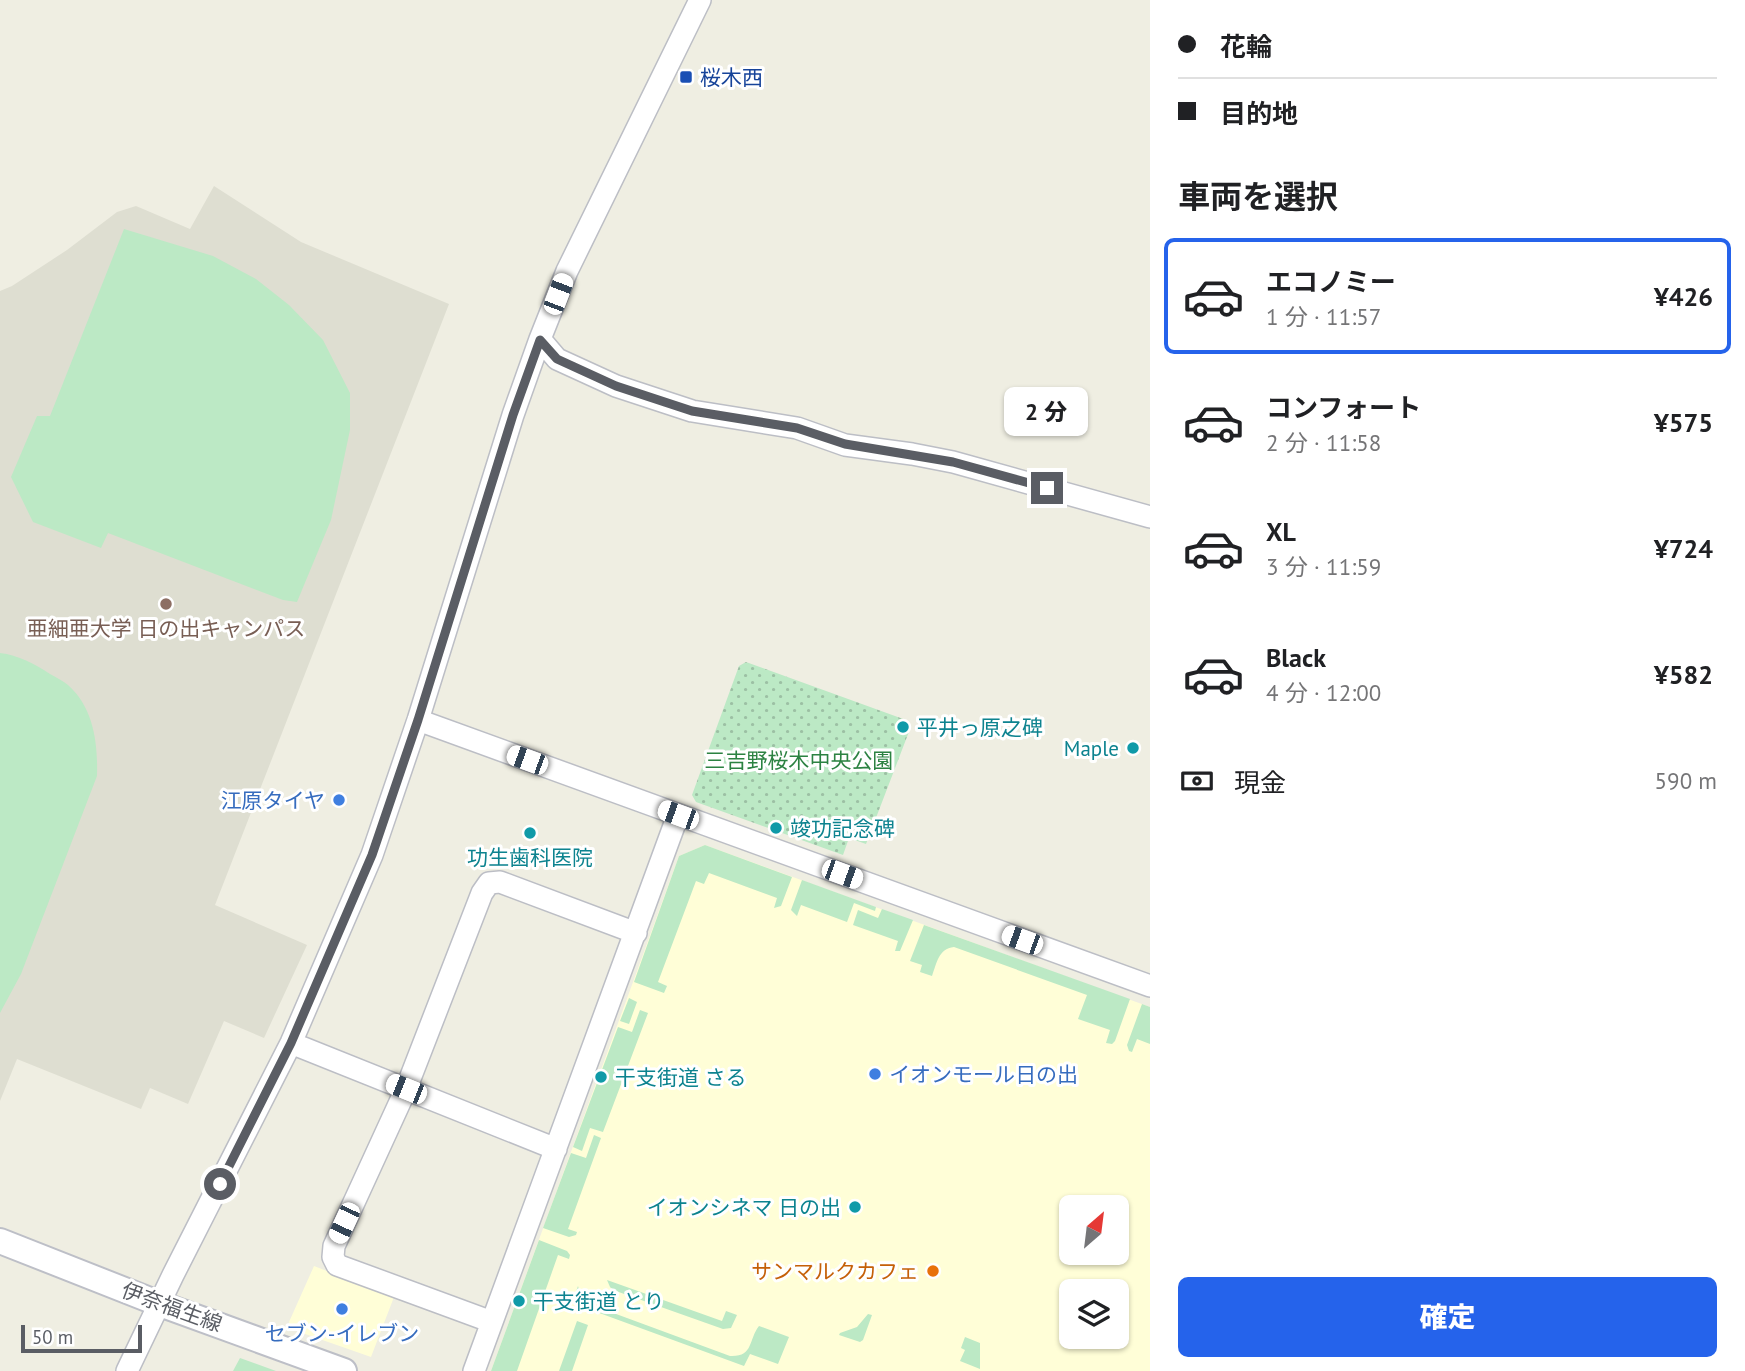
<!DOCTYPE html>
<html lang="ja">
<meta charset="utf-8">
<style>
body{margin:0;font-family:"PT Sans","Noto Sans JP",sans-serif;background:#f6f6f6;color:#202124;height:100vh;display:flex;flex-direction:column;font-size:26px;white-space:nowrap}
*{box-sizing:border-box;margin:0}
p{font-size:23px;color:#757577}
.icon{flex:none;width:38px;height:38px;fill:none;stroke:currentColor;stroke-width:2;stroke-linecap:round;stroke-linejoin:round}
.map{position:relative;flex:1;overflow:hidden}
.panel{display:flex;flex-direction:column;background:#fff;width:595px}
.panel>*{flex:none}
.hud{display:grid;align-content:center;height:154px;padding:0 28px;background:#fff}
.needle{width:46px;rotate:28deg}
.buttons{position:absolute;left:1059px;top:1195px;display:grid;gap:14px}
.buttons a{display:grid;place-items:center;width:70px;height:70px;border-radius:10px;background:#fff;box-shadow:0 2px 5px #0004;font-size:35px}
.scale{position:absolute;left:21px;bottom:18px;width:121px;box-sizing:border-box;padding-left:7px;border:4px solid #5a5d64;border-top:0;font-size:19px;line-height:24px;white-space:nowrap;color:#5a5d64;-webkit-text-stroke:5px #fff;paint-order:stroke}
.end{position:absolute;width:32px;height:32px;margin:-16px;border:9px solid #5a5d64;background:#fff;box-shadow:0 0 0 4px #fff}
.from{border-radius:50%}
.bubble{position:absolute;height:49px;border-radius:10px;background:#fff;box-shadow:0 2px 5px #0004;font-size:23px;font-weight:800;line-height:49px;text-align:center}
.car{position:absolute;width:21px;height:42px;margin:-21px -10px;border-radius:9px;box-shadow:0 0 5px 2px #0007;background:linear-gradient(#fff 24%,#345 0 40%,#fff 0 76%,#345 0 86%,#fff 0)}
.hud b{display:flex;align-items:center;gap:24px;height:66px;font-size:26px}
.hud b+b{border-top:2px solid #e0e0e0}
.hud i{width:18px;height:18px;background:#202124}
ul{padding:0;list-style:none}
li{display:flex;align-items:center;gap:21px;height:116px;margin:0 14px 10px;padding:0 14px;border:4px solid transparent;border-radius:10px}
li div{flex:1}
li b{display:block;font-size:26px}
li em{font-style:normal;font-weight:800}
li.on{border-color:#2563eb}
li>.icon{width:63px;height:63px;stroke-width:1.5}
h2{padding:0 28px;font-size:32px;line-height:84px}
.pay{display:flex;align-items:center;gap:18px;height:77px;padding:0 28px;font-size:26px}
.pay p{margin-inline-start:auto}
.action{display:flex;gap:14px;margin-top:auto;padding:14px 28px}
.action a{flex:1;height:80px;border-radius:10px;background:#2563eb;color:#fff;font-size:28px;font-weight:800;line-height:80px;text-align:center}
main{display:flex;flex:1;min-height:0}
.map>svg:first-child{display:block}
.commercial{fill:#fffed7;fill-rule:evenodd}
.education{fill:#deded1}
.park{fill:url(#park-dots)}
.garden{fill:#bce9c5}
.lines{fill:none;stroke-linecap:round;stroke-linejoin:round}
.tertiary-casing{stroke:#bcbec5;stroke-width:24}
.secondary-casing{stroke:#bdbfc7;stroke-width:28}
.tertiary{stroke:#fff;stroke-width:21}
.secondary{stroke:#fff;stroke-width:24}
.route{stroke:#5a5d64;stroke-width:9}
.transit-dot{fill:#1a4fb4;stroke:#fff;stroke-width:2.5}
.education-dot{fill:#8d6e63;stroke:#fff;stroke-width:2.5}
.culture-dot{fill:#0f9aa8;stroke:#fff;stroke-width:2.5}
.shop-dot{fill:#3f7fe0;stroke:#fff;stroke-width:2.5}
.food-dot{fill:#e8710a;stroke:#fff;stroke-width:2.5}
.labels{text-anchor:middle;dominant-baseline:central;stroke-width:6;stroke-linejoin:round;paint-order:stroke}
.transit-label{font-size:21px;fill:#164399;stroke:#fff;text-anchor:start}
.education-label{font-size:21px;fill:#785e54;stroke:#fff}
.culture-label{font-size:21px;fill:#0d838f;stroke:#fff;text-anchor:start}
.park-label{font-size:21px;fill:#2c8242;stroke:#fff}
.shop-label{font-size:21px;fill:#366cbe;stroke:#fff;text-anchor:end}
.food-label{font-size:21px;fill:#c56008;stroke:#fff;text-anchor:end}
.street-label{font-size:21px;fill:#5a5d64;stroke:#fff}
</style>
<main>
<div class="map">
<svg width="1150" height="1371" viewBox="0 0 1150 1371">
<defs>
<pattern id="park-dots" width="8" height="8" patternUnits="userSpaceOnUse" patternTransform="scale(1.75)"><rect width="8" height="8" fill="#bce9c5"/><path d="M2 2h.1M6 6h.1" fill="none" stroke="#9cc0a4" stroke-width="1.8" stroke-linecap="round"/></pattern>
</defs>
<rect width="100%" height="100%" fill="#efeee2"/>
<path class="commercial" d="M 705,845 L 1150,1007 L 1150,1371 L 491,1371 L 679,856 ZM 1071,1208 L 1116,1208 L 1116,1253 L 1071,1253 ZM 1071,1292 L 1116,1292 L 1116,1337 L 1071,1337 Z
M 314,1266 L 394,1297 L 371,1357 L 291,1329 L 289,1322 Z"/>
<path class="education" d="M 214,186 L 301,242 L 449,304 L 215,905 L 307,945 L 264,1038 L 224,1021 L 188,1104 L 150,1088 L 141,1109 L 17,1059 L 0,1101 L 0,291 L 12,286 L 67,250 L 117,212 L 136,206 L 190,229 Z"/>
<path class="park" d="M 746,662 L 906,720 L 910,729 L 866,844 L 849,838 L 843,855 L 696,802 L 692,795 L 739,666 Z"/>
<path class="garden" d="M 124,229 L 213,256 L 256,279 L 289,305 L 323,340 L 350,393 L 350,430 L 331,520 L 297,602 L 283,600 L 108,533 L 101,548 L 33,522 L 11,477 L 37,416 L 50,416 Z
M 0,653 C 18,655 35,664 50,674 C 56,677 63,681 68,685 C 94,708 98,744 97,776 L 21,974 L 0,1013 Z
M 705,845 L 792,877 L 781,906 L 774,908 L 777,898 L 709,873 L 704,884 L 696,881 L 658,982 L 667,986 L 664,993 L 634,982 L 679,856 Z
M 802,880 L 876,907 L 875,911 L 854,903 L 847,922 L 801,905 L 797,916 L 791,910 Z
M 882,909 L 913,920 L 900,951 L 895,951 L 898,941 L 853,925 L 858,910 L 878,918 Z
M 924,925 L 1130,999 L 1115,1041 L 1112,1044 L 1106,1043 L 1110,1030 L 1078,1019 L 1087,995 L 954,947 C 938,949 937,963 932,976 L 920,972 L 922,965 L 910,961 Z
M 629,998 L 637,1002 L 629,1024 L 620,1021 Z
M 1142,1004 L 1150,1007 L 1150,1044 L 1137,1039 L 1132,1052 L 1129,1051 L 1127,1045 Z
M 640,1010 L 648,1013 L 603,1132 L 590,1128 L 582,1151 L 573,1147 L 618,1027 L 632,1032 Z
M 594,1135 L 601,1138 L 568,1229 L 577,1232 L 576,1235 L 569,1237 L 543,1228 L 571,1153 L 586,1158 Z
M 539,1240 L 567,1251 L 570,1255 L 569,1259 L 558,1255 L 517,1371 L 491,1371 Z
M 607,1280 L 722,1321 L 726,1311 L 737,1315 L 731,1328 L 723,1329 L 613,1290 L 610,1287 Z
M 578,1286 L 581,1297 L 589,1304 L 730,1356 C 754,1357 748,1340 759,1326 L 789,1337 L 778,1364 L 750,1354 L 744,1366 L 572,1303 Z
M 868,1314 L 872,1315 L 863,1340 L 860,1342 L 839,1335 L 840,1333 L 857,1327 Z
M 577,1321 L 588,1325 L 572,1371 L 559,1371 Z
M 965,1337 L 980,1343 L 980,1369 L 960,1361 L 965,1350 L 961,1348 Z
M 240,1358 L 276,1371 L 233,1371 Z"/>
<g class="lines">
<defs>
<path id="tertiary" d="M 540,339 L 557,359 L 616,386 L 692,411 L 797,428 L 845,445 L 912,454 L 953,462 L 1150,517
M 418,720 L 1150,986
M 291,1043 L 556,1149
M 492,1322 L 337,1265 L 333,1257 L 334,1246 L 406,1089 L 482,893 L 489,883 L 500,882 L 636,933
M 127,1371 L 173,1275 L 291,1043 L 372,855 L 418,720 L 513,415 L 540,339 L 567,271 L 700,0
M 474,1371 L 678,815"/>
<path id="secondary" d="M 0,1241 L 160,1304 L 344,1371"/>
</defs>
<use href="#tertiary" class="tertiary-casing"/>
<use href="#secondary" class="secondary-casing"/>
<use href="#tertiary" class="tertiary"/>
<use href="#secondary" class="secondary"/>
</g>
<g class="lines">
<path class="route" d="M 220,1184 L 291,1043 L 372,855 L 418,720 L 513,415 L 540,340 L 557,359 L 616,386 L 692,411 L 797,428 L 845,444 L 953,462 L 1047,488"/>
</g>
<rect class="transit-dot" x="679" y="70" width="14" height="14" rx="3.5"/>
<circle class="education-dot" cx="166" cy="604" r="7"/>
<g class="culture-dot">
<circle cx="903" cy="727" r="7"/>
<circle cx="1133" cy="748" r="7"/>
<circle cx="776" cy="828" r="7"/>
<circle cx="530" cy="833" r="7"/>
<circle cx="601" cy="1077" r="7"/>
<circle cx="855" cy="1207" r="7"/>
<circle cx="519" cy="1301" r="7"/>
</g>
<g class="shop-dot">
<circle cx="339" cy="800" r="7"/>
<circle cx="875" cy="1074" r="7"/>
<circle cx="342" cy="1309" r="7"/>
</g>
<circle class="food-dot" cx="933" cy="1271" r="7"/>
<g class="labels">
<g class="transit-label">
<text x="700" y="77">桜木西</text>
</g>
<g class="education-label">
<text x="166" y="628">亜細亜大学 日の出キャンパス</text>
</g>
<g class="culture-label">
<text x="917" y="727">平井っ原之碑</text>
<text x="1119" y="748" text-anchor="end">Maple</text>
<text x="790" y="828">竣功記念碑</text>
<text x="530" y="857" text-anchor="middle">功生歯科医院</text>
<text x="615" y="1077">干支街道 さる</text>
<text x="841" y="1207" text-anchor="end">イオンシネマ 日の出</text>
<text x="533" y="1301">干支街道 とり</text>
</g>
<g class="park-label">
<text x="799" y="760">三吉野桜木中央公園</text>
</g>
<g class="shop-label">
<text x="325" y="800">江原タイヤ</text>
<text x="889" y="1074" text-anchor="start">イオンモール日の出</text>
<text x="342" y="1333" text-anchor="middle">セブン-イレブン</text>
</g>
<g class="food-label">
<text x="919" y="1271">サンマルクカフェ</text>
</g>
<g class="street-label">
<text transform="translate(172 1307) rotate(20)">伊奈福生線</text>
</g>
</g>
</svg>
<div class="buttons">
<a><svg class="needle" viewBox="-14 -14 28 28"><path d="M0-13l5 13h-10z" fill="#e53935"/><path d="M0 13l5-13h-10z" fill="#757577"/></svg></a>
<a><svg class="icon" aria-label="layers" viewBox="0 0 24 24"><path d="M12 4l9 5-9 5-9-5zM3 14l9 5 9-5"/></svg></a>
</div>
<div class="scale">50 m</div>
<i class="end from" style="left:220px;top:1184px"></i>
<i class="end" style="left:1047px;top:488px"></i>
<div class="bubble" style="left:1004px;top:387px;width:84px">2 分</div>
<i class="car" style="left:558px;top:294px;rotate:21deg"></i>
<i class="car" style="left:527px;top:760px;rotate:290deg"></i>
<i class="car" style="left:678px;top:815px;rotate:290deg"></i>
<i class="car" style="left:842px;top:874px;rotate:110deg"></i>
<i class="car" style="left:1022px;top:940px;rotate:290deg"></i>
<i class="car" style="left:406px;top:1089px;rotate:292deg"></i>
<i class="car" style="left:344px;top:1223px;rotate:205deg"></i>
</div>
<section class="panel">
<div class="hud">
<b><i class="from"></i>花輪</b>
<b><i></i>目的地</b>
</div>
<h2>車両を選択</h2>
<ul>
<li class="on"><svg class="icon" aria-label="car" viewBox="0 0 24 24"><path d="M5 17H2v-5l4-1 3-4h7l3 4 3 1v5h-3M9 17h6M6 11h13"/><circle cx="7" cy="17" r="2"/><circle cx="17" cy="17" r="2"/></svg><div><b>エコノミー</b><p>1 分 · 11:57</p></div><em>¥426</em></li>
<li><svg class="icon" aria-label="car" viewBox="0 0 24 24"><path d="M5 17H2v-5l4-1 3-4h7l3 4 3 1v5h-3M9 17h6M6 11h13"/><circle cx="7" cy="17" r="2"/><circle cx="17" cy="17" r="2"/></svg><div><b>コンフォート</b><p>2 分 · 11:58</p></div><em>¥575</em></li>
<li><svg class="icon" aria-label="car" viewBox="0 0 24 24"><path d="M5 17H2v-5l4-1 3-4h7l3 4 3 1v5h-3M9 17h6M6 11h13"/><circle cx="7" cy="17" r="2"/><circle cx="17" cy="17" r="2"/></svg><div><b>XL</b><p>3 分 · 11:59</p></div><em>¥724</em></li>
<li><svg class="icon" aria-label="car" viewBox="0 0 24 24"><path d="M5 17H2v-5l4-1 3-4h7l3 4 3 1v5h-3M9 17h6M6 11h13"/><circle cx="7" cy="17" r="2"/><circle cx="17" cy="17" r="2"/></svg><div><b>Black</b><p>4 分 · 12:00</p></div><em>¥582</em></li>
</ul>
<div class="pay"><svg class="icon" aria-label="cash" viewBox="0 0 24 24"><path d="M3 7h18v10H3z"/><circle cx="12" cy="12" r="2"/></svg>現金<p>590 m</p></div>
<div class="action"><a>確定</a></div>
</section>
</main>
